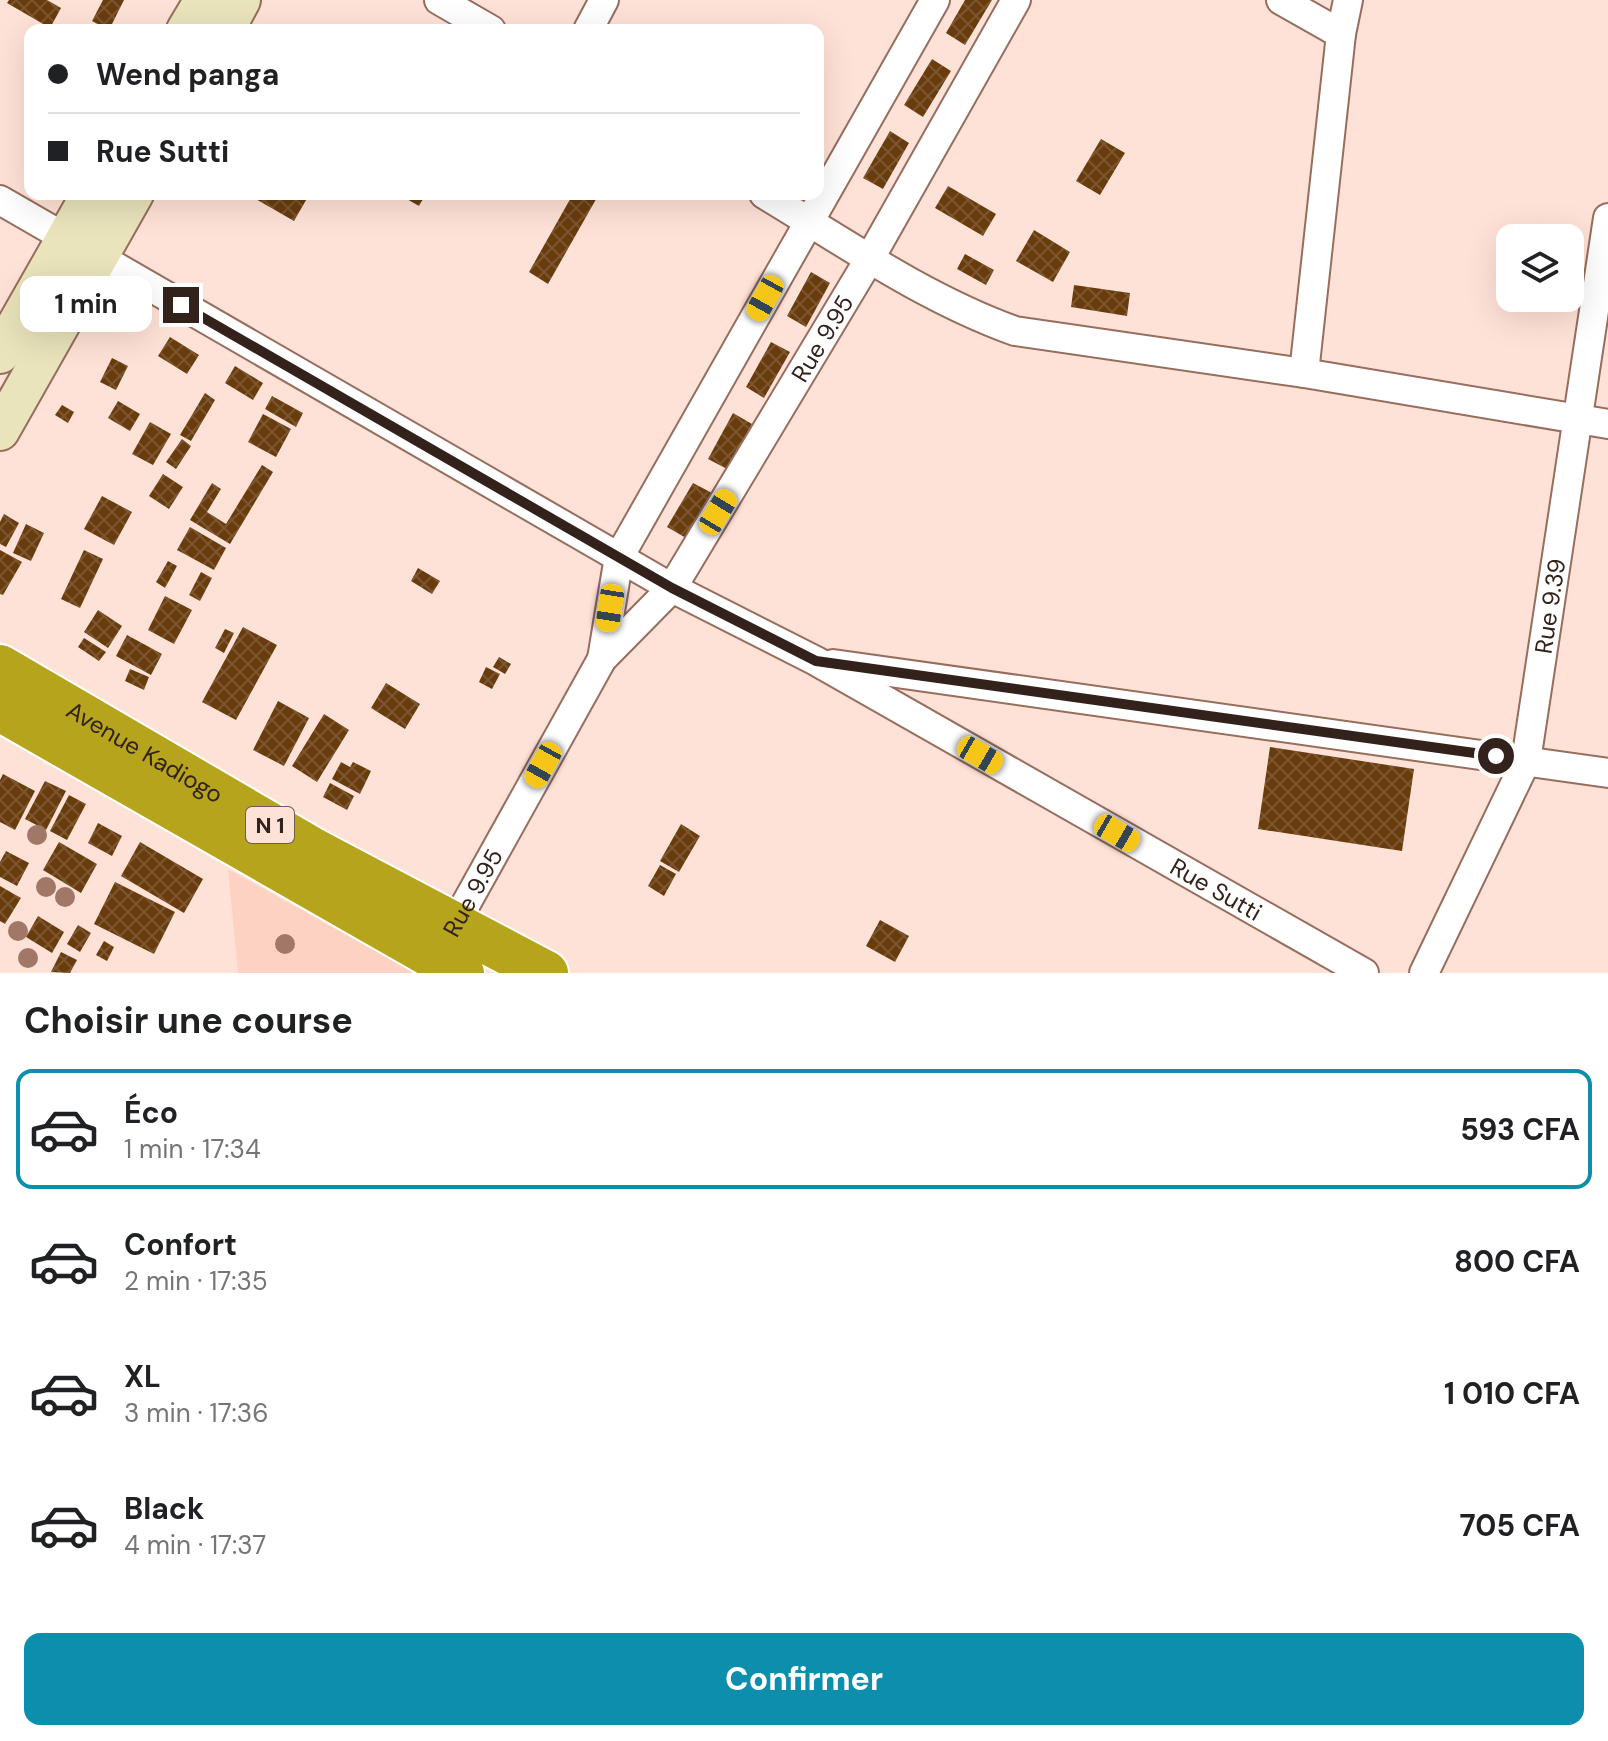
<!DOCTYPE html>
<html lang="fr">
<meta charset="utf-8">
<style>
body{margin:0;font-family:"DM Sans",sans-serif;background:#f2f2f2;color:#202124;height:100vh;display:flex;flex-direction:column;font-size:30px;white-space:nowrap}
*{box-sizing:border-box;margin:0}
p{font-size:26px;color:#757577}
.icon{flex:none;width:44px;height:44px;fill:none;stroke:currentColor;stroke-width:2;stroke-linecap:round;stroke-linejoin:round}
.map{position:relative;height:973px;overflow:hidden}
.panel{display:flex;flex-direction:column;background:#fff;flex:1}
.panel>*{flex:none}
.guide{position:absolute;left:24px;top:24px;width:800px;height:176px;border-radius:16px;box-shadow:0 8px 32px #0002;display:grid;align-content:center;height:176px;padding:0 24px;background:#fff}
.controls{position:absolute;left:1496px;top:224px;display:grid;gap:16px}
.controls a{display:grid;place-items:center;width:88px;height:88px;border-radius:16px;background:#fff;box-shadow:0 8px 32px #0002;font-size:40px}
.end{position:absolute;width:36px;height:36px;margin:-18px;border:10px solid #33211b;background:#fff;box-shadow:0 0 0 4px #fff}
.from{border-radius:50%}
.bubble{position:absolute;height:56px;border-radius:16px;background:#fff;box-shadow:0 8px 32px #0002;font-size:26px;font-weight:700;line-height:56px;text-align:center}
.car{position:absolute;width:24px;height:48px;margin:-24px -12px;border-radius:10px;box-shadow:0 0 6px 2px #0007;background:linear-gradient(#f5c518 24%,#345 0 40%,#f5c518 0 76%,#345 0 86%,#f5c518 0)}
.guide b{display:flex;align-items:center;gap:28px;height:76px;font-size:30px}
.guide b+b{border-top:2px solid #e0e0e0}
.guide i{width:20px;height:20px;background:#202124}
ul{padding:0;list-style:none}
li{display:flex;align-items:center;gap:24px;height:120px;margin:0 16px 12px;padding:0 8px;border:4px solid transparent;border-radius:16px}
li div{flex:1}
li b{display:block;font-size:30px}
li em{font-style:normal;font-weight:700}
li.on{border-color:#0c8ead}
li>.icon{width:72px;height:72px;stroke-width:1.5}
h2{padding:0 24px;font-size:36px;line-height:96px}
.action{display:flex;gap:16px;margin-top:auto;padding:16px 24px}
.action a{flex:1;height:92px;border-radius:16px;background:#0c8ead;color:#fff;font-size:32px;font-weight:700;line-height:92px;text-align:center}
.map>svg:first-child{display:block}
.built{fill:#fed2c2}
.building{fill:url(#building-cross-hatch)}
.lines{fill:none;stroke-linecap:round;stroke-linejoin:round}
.street-casing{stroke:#976d5e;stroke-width:32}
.secondary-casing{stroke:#976d5e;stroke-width:42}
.highway-casing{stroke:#fff;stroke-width:48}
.street{stroke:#fff;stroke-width:28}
.secondary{stroke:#e9e4bb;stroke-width:38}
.highway{stroke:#b6a41c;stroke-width:44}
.tree{fill:#a17867}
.route{stroke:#33211b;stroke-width:10}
.labels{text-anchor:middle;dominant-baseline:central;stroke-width:8;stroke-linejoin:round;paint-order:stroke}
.shield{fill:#ffe2d7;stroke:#705b53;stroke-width:2}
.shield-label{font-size:22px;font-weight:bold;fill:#33211b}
.street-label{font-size:24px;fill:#33211b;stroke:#ffe2d7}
</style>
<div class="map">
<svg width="1608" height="973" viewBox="0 0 1608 973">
<defs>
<pattern id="building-cross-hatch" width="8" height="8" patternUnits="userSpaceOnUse" patternTransform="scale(2)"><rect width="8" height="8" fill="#693c0d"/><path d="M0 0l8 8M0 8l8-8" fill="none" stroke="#7b5630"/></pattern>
</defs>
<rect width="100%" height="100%" fill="#ffe2d7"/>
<path class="built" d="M 228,869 L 415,973 L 238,973 Z"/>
<path class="building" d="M 9,0 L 47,0 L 61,8 L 50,28 L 7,3 Z
M 103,0 L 124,0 L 109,30 L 92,21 Z
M 965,0 L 992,0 L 965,45 L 946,33 Z
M 932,59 L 951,71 L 923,117 L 904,105 Z
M 890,131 L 909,143 L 883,189 L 863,178 Z
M 1101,139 L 1125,153 L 1100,195 L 1076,181 Z
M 948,186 L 996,214 L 983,236 L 935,208 Z
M 247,194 L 307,194 L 309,195 L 294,221 Z
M 398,194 L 426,194 L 419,206 Z
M 573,194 L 599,194 L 548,284 L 529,272 Z
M 1034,230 L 1070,252 L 1053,282 L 1016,261 Z
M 965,254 L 994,270 L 986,285 L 957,269 Z
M 811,272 L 830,283 L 806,327 L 787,316 Z
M 1074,285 L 1130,293 L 1127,316 L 1071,307 Z
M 170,337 L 199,355 L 187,374 L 158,356 Z
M 771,342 L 790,352 L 764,398 L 746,387 Z
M 112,358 L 128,366 L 116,390 L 100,382 Z
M 235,366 L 263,383 L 253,400 L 225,383 Z
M 205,393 L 215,400 L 191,441 L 180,435 Z
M 272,396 L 303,413 L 296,427 L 265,409 Z
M 118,401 L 140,414 L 130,431 L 108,418 Z
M 62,405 L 74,412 L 68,423 L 55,415 Z
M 733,413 L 752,424 L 727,469 L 708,459 Z
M 263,414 L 291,429 L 276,457 L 248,442 Z
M 150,422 L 171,434 L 153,465 L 132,454 Z
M 182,439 L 191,446 L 176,469 L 166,462 Z
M 262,465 L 273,472 L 230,544 L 190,520 L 212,483 L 221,489 L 207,512 L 226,524 Z
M 163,474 L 183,487 L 169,509 L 149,496 Z
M 693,483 L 712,493 L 686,538 L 667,527 Z
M 102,496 L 132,512 L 114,545 L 84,529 Z
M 4,514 L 19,523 L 6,547 L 0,544 L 0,522 Z
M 26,524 L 44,533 L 31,561 L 13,553 Z
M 190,527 L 226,548 L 214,570 L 177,550 Z
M 0,550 L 22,562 L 3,595 L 0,594 Z
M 84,550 L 103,559 L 80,608 L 61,599 Z
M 168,561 L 177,566 L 165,588 L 156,582 Z
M 418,568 L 440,581 L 432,594 L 411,581 Z
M 201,572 L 212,578 L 200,601 L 189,595 Z
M 165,596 L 192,610 L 174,644 L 148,630 Z
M 98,610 L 122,626 L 108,648 L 84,632 Z
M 243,627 L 277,645 L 236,720 L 202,702 Z
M 225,629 L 234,633 L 224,653 L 215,648 Z
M 127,635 L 162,654 L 151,675 L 116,656 Z
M 84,638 L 106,652 L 99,661 L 78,647 Z
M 499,657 L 511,664 L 505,674 L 493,667 Z
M 486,667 L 500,674 L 492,689 L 479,682 Z
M 130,669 L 149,677 L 144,690 L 125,681 Z
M 386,683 L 420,704 L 405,729 L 371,708 Z
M 278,701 L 309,718 L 284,766 L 253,750 Z
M 324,714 L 349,730 L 317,782 L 292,766 Z
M 1270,747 L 1414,769 L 1402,851 L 1258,829 Z
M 341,762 L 350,767 L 353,762 L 371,771 L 360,794 L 332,779 Z
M 3,774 L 35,791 L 15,830 L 0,822 L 0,780 Z
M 45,781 L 66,791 L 46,830 L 25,819 Z
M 330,783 L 354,796 L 347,810 L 323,797 Z
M 69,795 L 86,804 L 67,840 L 50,831 Z
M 98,823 L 122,836 L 112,856 L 88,843 Z
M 681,824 L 700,836 L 679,872 L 660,861 Z
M 59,842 L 97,864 L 81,893 L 43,870 Z
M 140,842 L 203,879 L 184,913 L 121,876 Z
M 6,851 L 29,863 L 17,886 L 0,877 L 0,862 Z
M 660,865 L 676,874 L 664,896 L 648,886 Z
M 115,882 L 175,912 L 154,954 L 94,924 Z
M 0,886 L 21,898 L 5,924 L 0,921 Z
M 38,916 L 64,932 L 52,953 L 26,937 Z
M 880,920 L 909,936 L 895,962 L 866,946 Z
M 78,925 L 91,933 L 80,952 L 67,944 Z
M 104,941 L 114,947 L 107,961 L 96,955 Z
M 61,952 L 77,960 L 70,973 L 51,972 Z"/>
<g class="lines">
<defs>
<g id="street">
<path d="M 439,0 L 491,30"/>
<path d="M 1281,0 L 1341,34"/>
<path d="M 588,30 L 604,0"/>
<path d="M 764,194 C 845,243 926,299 1015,331 L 1304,373 L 1608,424"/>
<path id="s1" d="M 0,200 L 672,588 L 816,661 L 1364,973"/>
<path d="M 1304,373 L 1341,34 L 1348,0"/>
<path d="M 602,659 L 619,557 L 935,0"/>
<path d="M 833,664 L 1608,773"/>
<path id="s2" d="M 448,936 L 602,659 L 672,588 L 870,258 L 1016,0"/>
<path id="s3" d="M 1424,973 L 1526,761 L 1608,218"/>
</g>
<path id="secondary" d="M 186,30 L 204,0
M 225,30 L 241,0
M 0,354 L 91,194
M 0,431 L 134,194"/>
<g id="highway">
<path id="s4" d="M 0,667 L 315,851 L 546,973"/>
<path d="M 0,709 L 462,973"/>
</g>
</defs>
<use href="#street" class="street-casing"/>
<use href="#secondary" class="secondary-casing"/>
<use href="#highway" class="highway-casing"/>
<use href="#street" class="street"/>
<use href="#secondary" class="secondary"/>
<use href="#highway" class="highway"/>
</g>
<g class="tree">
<circle cx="37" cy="835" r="10"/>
<circle cx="46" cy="887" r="10"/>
<circle cx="65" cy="897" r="10"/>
<circle cx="18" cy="931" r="10"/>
<circle cx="285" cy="944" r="10"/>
<circle cx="28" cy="958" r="10"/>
</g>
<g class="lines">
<path class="route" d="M 181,305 L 672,588 L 816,661 L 1496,756"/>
</g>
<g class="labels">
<rect class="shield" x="246" y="807" width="48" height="36" rx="6"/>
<g class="shield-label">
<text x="270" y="825">N 1</text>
</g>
<g class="street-label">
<text stroke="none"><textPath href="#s2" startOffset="708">Rue 9.95</textPath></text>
<text stroke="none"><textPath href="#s3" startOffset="392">Rue 9.39</textPath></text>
<text stroke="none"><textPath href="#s4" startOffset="168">Avenue Kadiogo</textPath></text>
<text stroke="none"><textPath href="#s1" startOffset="1398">Rue Sutti</textPath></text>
<text stroke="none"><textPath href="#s2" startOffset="50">Rue 9.95</textPath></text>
</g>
</g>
</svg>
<div class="controls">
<a><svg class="icon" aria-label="layers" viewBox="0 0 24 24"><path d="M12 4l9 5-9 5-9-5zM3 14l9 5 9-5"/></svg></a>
</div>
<i class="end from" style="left:1496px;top:756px"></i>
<i class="end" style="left:181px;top:305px"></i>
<div class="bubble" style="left:20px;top:276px;width:132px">1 min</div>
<i class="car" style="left:765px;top:298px;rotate:209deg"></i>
<i class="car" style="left:718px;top:512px;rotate:31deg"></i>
<i class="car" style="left:610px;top:608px;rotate:189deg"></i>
<i class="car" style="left:980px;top:755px;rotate:120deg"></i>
<i class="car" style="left:543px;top:765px;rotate:209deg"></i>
<i class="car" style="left:1117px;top:833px;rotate:120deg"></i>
<div class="guide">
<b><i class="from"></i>Wend panga</b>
<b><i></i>Rue Sutti</b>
</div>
</div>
<section class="panel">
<h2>Choisir une course</h2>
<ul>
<li class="on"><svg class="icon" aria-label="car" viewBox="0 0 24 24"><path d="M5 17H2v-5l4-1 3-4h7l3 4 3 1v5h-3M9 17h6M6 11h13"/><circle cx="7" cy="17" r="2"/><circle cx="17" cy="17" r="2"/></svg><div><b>Éco</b><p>1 min · 17:34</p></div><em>593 CFA</em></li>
<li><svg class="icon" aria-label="car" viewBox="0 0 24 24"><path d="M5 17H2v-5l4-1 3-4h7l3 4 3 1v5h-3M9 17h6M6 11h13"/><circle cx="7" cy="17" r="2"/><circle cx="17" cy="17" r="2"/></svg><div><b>Confort</b><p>2 min · 17:35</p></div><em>800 CFA</em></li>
<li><svg class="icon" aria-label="car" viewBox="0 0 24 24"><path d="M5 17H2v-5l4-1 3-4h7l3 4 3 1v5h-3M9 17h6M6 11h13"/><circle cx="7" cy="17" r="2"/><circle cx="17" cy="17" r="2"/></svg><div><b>XL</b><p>3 min · 17:36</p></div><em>1 010 CFA</em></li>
<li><svg class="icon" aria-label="car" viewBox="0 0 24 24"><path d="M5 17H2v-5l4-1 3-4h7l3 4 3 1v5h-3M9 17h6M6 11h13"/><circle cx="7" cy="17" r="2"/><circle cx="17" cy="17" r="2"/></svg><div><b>Black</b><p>4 min · 17:37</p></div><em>705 CFA</em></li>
</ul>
<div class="action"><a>Confirmer</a></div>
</section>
